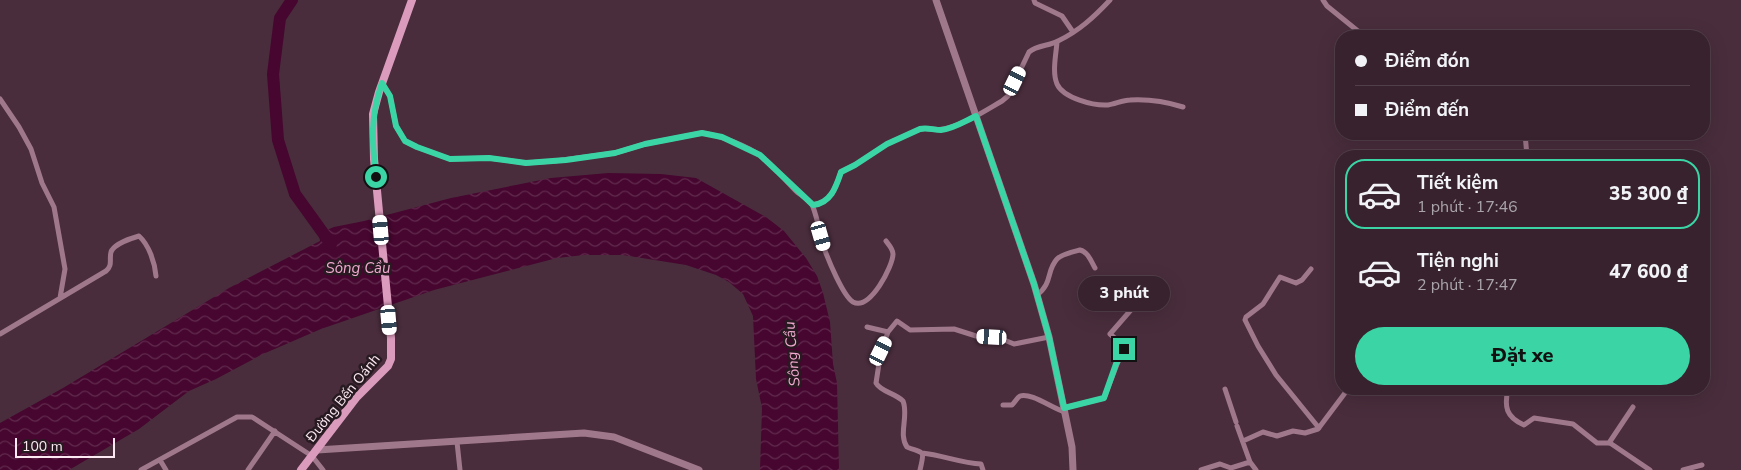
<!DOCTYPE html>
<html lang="vi">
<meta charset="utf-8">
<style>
body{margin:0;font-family:"Nunito Sans",sans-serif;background:#422f39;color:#f1f3f6;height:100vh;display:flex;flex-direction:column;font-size:19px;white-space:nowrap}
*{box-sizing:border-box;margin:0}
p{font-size:16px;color:#aaa4aa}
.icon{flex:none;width:28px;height:28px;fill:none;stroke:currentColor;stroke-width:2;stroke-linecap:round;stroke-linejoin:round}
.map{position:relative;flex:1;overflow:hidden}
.drawer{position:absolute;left:1335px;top:150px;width:375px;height:245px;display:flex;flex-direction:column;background:#37222d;border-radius:20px;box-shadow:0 5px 20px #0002,0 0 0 1px #513f49}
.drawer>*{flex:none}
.guide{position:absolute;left:1335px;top:30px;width:375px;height:110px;border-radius:20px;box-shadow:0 5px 20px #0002,0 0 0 1px #513f49;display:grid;align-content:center;height:110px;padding:0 20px;background:#37222d}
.scale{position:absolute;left:15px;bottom:12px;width:100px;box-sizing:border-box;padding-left:5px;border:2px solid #fce9f2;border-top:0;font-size:14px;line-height:18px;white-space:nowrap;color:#fce9f2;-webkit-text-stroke:4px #271a21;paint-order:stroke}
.end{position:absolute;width:22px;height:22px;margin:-11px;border:6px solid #3ad4a5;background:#111;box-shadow:0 0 0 2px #111}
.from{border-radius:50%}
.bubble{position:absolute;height:35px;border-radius:18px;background:#37222d;box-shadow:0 5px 20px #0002,0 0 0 1px #513f49;font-size:16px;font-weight:800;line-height:35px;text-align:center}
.car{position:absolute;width:15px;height:30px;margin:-15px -8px;border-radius:6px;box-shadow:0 0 4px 1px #0007;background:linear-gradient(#fff 24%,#345 0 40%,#fff 0 76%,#345 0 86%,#fff 0)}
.guide b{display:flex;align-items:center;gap:18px;height:48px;font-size:19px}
.guide b+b{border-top:1px solid #513f49}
.guide i{width:12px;height:12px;background:#f1f3f6}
ul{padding:9px 0 0;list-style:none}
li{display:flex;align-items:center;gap:15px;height:70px;margin:0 10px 8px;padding:0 10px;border:2px solid transparent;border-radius:20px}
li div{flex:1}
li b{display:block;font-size:19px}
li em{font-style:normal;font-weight:800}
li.selected{border-color:#3ad4a5}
li>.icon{width:45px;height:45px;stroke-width:1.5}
.action{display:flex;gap:10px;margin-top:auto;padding:10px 20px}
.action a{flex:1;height:58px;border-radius:30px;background:#3ad4a5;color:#111;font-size:20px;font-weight:800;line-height:58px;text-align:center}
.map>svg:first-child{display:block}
.water{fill:url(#water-waves)}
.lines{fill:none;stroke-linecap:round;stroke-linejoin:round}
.river{stroke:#46062f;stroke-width:12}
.minor{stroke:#a0788c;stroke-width:5}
.tertiary{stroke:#a0788c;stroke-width:7}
.secondary{stroke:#db9bbc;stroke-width:8}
.route{stroke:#3ad4a5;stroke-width:6}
.labels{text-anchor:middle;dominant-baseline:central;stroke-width:5;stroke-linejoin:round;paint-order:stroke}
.street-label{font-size:14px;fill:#fce9f2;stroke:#271a21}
.water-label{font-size:15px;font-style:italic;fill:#f1aacf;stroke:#271a21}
</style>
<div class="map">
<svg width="1741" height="470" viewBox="0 0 1741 470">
<defs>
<pattern id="water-waves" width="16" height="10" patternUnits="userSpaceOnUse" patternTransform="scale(1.25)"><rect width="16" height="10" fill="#46062f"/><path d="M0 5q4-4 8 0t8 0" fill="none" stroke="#622a4e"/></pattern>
</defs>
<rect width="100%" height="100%" fill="#492d3c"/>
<path class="water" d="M 608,173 L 661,174 L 696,178 L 766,217 L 784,231 L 806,258 L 817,276 L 823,293 L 830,322 L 833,364 L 837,383 L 839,470 L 760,470 L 762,408 L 756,379 L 753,316 L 743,294 L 729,282 L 716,275 L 686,265 L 623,255 L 584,255 L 557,258 L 434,290 L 321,329 L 263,354 L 216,379 L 189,391 L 139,429 L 69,470 L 0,470 L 0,423 L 63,388 L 229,288 L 320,241 L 319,233 L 334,227 L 364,221 L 451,198 L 551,178 Z"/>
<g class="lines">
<path class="river" d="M 292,0 L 280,18 L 273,74 L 278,140 L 295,194 L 331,244"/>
<path class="minor" d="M 1034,0 L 1035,3 L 1062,16 L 1073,32
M 1323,0 L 1327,6 L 1364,36
M 1057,42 C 1056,55 1052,72 1057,84 C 1063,98 1094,106 1108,105 C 1115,104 1123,100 1130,100 C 1147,99 1167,102 1183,107
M 382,83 L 390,96 L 396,126 L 405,141 L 417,147 L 450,159 L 489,158 L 526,163 L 555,161 L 615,153 L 645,144 L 702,133 C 719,135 748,146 762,157 C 775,167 785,180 797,192 C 802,196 811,201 813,207 C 818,220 820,235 824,248 C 828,259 843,296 853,302 C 870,311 893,266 893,254 C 893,249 889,245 886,241
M 0,99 L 19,127 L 31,149 L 42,183 L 54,207 L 65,269 L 60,298
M 1525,134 L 1527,156
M 813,205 C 831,203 836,187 841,172 L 855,165 L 887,144 L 920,129 C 928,127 936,131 944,129 C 965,124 983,112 1002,101 L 1008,96 L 1029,52 C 1037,45 1049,46 1058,41 C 1079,31 1094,17 1110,0
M 1311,269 L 1302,280 L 1296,283 L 1280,277 L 1263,304 L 1246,317 L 1245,320 L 1258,346 L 1276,375 L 1319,428
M 1037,295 C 1053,283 1046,271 1057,259 C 1062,254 1072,252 1080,250 C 1088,252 1091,261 1095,268
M 867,327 L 888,332 L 897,321 L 910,330 L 954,329 L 976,336 L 997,337 L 1014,344 L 1049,337
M 888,332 L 881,351 L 876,383 C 881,392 895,393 903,401 C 909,416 898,434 907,447 C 924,454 925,449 920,470
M 0,334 L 106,271 C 113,265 109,260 111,252 C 114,244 132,238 139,236 C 149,245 155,263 156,276
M 1225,389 L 1236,422
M 1508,389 C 1504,407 1506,417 1524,425 L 1534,418 L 1573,424 L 1597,443 L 1610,443 L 1650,470
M 1003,405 L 1012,405 C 1015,402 1017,398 1020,396 C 1031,392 1053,409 1065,412
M 1064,408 L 1104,398 L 1124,346 L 1110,334 L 1144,295
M 1237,426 L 1250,462 L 1256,470
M 1243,441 L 1263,432 L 1277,436 L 1293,431 L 1305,433 L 1318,429 L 1348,389
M 457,442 L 460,470
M 1609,443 L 1633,407
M 922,453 C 942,455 961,463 981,464 L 983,470
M 160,460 L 166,470
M 141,470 L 237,417 L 252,417 L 312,456 L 323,470
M 248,470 L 275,431
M 1201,470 L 1220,464 L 1231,468 L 1250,462
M 1683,470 L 1702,465"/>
<path class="tertiary" d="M 936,0 L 1034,284 L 1049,337 L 1072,447 L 1073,470
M 317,450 L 584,433 L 614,437 L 699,470"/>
<path class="secondary" d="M 301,470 L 356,398 L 388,366 L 391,359 L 391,338 L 374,159 L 373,114 L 379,92 L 412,0"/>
</g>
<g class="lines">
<path class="route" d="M 376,177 C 372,142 370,117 382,83 L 390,96 L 396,126 L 405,141 L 417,147 L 450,159 L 489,158 L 526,163 L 566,160 L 615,153 L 645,144 L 702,133 L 722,137 L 760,155 L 813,205 C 831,203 836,187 841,172 L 855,165 L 887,144 L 920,129 C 927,127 933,130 941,130 C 953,129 965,121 976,116 L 1034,284 L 1049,337 L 1064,408 L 1104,398 L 1116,364 L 1124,349"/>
</g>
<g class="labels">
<g class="street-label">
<text transform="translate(343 398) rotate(-51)">Đường Bến Oánh</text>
</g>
<g class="water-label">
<text x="358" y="268">Sông Cầu</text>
<text transform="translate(792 354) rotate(-95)">Sông Cầu</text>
</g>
</g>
</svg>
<div class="scale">100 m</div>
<i class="end from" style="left:376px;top:177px"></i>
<i class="end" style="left:1124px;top:349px"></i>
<div class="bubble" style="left:1078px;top:276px;width:92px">3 phút</div>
<i class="car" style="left:1015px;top:81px;rotate:26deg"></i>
<i class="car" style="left:381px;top:230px;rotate:355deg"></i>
<i class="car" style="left:821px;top:236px;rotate:164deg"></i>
<i class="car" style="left:389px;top:320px;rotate:175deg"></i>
<i class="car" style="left:992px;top:337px;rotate:273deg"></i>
<i class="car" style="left:881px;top:351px;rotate:26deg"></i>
<div class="guide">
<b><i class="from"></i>Điểm đón</b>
<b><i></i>Điểm đến</b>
</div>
<section class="drawer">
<ul>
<li class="selected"><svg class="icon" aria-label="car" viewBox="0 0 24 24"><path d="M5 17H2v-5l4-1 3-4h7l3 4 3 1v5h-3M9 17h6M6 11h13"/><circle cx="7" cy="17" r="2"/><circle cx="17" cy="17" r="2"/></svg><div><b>Tiết kiệm</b><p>1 phút · 17:46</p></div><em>35 300 ₫</em></li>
<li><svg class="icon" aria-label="car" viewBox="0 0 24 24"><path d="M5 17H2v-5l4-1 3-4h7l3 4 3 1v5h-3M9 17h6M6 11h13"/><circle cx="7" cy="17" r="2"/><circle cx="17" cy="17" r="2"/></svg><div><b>Tiện nghi</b><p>2 phút · 17:47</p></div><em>47 600 ₫</em></li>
</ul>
<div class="action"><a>Đặt xe</a></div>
</section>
</div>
